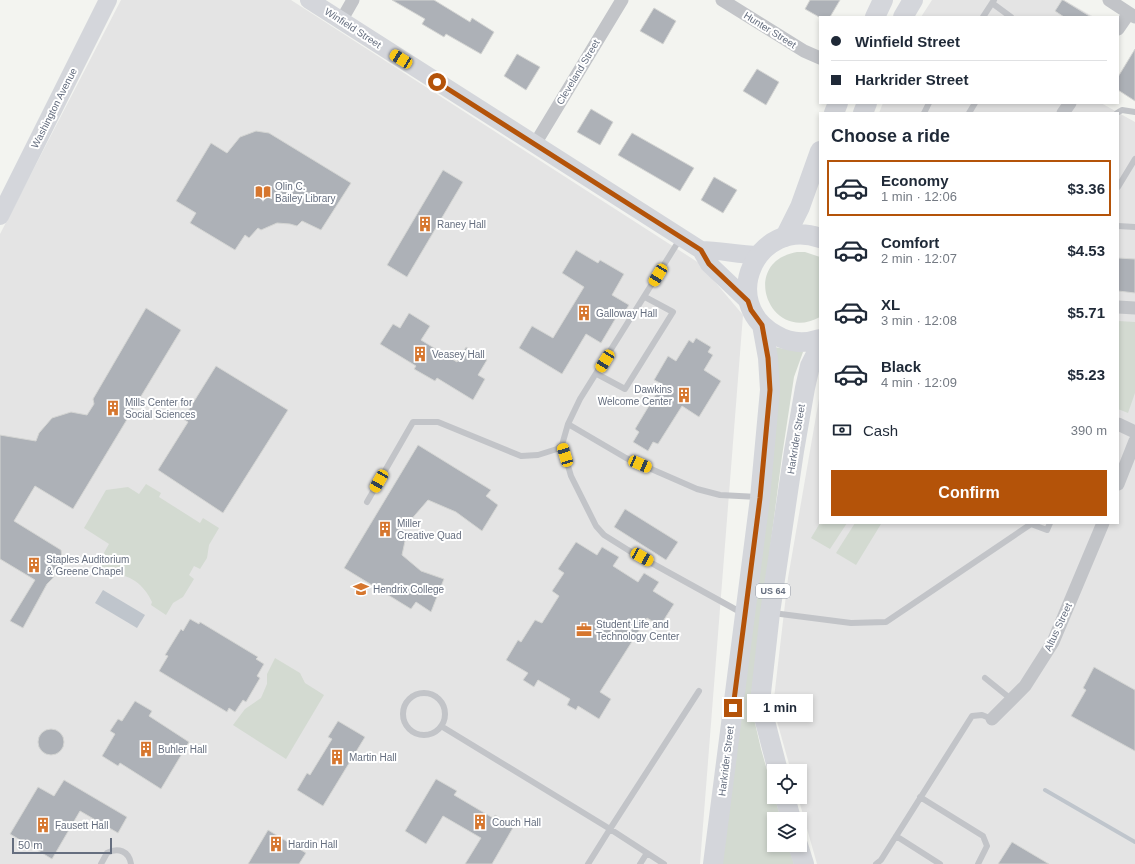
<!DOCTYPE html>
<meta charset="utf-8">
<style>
body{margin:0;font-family:Arial,sans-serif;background:#f2f2f3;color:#1f2937;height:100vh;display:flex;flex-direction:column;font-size:15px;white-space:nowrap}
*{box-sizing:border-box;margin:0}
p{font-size:13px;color:#747a83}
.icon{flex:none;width:22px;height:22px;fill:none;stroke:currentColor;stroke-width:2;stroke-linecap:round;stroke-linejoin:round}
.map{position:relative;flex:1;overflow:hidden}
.details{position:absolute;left:819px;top:112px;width:300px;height:412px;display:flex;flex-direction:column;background:#fff;border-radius:0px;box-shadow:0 2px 6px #0003}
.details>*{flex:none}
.banner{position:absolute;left:819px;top:16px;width:300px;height:88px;border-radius:0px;box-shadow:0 2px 6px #0003;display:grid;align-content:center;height:88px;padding:0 12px;background:#fff}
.tools{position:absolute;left:767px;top:764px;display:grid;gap:8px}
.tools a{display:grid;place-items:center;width:40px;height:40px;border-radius:0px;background:#fff;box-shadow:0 2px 6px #0003;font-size:20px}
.scale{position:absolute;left:12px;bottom:10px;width:100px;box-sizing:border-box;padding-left:4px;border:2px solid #656e7f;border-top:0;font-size:11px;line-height:14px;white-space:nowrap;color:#656e7f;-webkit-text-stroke:3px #fff;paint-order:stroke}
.end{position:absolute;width:18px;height:18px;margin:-9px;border:5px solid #b45309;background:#fff;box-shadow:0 0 0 2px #fff}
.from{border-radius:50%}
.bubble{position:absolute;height:28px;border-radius:0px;background:#fff;box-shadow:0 2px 6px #0003;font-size:13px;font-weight:800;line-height:28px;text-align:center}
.car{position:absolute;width:12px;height:24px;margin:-12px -6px;border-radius:5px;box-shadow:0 0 3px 1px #0007;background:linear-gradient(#f5c518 24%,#345 0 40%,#f5c518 0 76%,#345 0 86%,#f5c518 0)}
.banner b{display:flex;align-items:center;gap:14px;height:38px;font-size:15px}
.banner b+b{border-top:1px solid #e0e1e3}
.banner i{width:10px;height:10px;background:#1f2937}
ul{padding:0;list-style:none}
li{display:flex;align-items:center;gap:12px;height:56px;margin:0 8px 6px;padding:0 4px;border:2px solid transparent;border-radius:0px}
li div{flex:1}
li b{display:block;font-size:15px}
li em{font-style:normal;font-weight:800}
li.on{border-color:#b45309}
li>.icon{width:36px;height:36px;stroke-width:1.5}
h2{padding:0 12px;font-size:18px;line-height:48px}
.pay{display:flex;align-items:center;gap:10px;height:44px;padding:0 12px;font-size:15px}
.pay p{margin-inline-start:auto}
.button{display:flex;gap:8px;margin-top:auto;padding:8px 12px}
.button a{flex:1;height:46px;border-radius:0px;background:#b45309;color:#fff;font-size:16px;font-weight:800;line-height:46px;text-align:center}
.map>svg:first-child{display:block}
.built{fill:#e4e4e4}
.green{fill:#d3dad1}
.water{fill:#bfc5cc}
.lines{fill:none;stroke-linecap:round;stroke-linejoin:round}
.stream{stroke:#bfc5cc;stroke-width:4}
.building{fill:#adb1b7;stroke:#d4d5d3}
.lane{stroke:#c2c4c8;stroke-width:6}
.street{stroke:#c2c4c8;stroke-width:13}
.secondary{stroke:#d4d6db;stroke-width:18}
.primary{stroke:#d4d6db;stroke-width:20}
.route{stroke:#b45309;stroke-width:5}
.labels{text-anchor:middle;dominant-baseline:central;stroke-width:4;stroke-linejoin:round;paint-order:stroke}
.shield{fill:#fff;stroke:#939aa5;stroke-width:1}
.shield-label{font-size:9px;font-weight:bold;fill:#656e7f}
.street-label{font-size:10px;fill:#656e7f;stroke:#fff}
.poi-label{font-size:10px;fill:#656e7f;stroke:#fff;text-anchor:start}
</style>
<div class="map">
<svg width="1135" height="864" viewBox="0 0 1135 864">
<rect width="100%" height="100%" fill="#f3f4f0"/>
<path class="built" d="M 121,0 L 291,0 L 699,263 L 743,315 L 700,864 L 0,864 L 0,234 Z
M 932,0 L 1064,0 L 1094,17 L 921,17 Z
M 883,103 L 1101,103 L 1135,122 L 1135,864 L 817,864 L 798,797 L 800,797 L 800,771 L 791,771 L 773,707 L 788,578 L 820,393 L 820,523 L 1118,523 L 1118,113 L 879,113 Z"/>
<path class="green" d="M 797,252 L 805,252 L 820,257 L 820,317 C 770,345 738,262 797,252 Z
M 1118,321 L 1135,322 L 1135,393 L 1128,413 L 1118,409 Z
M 774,347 L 803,352 L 794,377 L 782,456 L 751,697 L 752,710 L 761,749 L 781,819 L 774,819 L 774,845 L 788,845 L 794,864 L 719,864 Z
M 146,484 L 161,493 L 159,497 L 200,523 L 203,518 L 219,528 L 209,545 L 207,558 L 200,569 L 194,566 L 189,575 L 194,579 L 183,597 L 173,603 L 166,615 L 151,605 L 152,602 C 145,585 126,569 106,577 L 94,570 L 109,544 L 84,528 L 106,490 L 128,487 L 139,494 Z
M 820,523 L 847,523 L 830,549 L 811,538 Z
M 855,523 L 881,524 L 856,565 L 836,553 Z
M 275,658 L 300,673 L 305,683 L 324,695 L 286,759 L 233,725 L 245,709 L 261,698 L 267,684 L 267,674 Z"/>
<path class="water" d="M 103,590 L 145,615 L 137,628 L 95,603 Z"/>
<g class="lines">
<path class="stream" d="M 1045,790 L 1135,842"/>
</g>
<path class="building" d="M 392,0 L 434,0 L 470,22 L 472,18 L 494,32 L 481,54 L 446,34 L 444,37 L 422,24 L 425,19 Z
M 810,0 L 840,0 L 830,17 L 819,17 L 805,9 Z
M 1062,0 L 1063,0 L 1091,17 L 1064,17 L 1055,11 Z
M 654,8 L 676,21 L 663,44 L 640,31 Z
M 1135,49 L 1135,101 L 1118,90 L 1118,77 Z
M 517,54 L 540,67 L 526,90 L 504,76 Z
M 757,69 L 779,82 L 766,105 L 743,91 Z
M 591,109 L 613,122 L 600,145 L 577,132 Z
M 256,131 L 269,133 L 351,183 L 321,230 L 302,221 L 297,226 L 290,224 L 277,223 L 261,230 L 258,228 L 249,238 L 245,235 L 235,250 L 190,223 L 196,213 L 176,201 L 211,143 L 227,153 L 240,137 Z
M 632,133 L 694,168 L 680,191 L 618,155 Z
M 443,170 L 463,182 L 407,277 L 387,265 Z
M 714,177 L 737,190 L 723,213 L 701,200 Z
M 576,250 L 598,263 L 600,260 L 624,274 L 612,295 L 629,305 L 621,318 L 617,316 L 601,343 L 586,334 L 562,374 L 519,348 L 532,326 L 553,338 L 584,287 L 562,273 Z
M 1118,258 L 1135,259 L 1135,293 L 1118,291 Z
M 146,308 L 181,330 L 73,509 L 35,486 L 14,521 L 61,550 L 62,559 L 53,578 L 47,584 L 23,628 L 10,621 L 35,580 L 0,559 L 0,435 L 36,441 L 39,433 L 52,418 L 71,412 L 87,415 L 94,404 L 93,399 Z
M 409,313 L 430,326 L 421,340 L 457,362 L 466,347 L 487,360 L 478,375 L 485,379 L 473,400 L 437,378 L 435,381 L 414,369 L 416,366 L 380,344 L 393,324 L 400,328 Z
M 696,338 L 711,347 L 708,352 L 713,355 L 704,370 L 721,381 L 699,417 L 682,406 L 658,444 L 653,442 L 648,451 L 633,442 L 639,432 L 635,429 L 662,384 L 654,380 L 668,356 L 676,361 L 689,340 L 693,343 Z
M 216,366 L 288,410 L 223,513 L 158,470 L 188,422 L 183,419 Z
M 418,445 L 491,490 L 486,496 L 498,505 L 482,531 L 456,512 L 428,500 L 403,529 L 407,532 L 402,555 L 421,571 L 444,579 L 431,612 L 416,602 L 411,609 L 344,568 Z
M 625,509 L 678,542 L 666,560 L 614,527 Z
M 576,542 L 597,555 L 602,547 L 619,557 L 613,566 L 638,582 L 644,573 L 659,582 L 653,591 L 674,604 L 660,626 L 647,618 L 600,692 L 611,699 L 599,719 L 578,706 L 576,710 L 567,705 L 570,699 L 538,680 L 534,687 L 523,680 L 528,673 L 506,660 L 518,640 L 521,642 L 535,620 L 542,623 L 559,596 L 552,591 L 564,573 L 558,569 Z
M 190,619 L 199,624 L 200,622 L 258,657 L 256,659 L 264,664 L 257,676 L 260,678 L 246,702 L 243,700 L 235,712 L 229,708 L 227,712 L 159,671 L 168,656 L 165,655 L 181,629 L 183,631 Z
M 1094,667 L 1135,690 L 1135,751 L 1071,716 L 1086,690 L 1083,688 Z
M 135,701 L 152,711 L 149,716 L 189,742 L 161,789 L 120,763 L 118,766 L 102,756 L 115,734 L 110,731 L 118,719 L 122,721 Z
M 338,721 L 365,737 L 323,806 L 297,790 L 307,773 L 310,775 L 332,739 L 328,737 Z
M38 742a13 13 0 1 1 26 0a13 13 0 1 1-26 0Z
M 436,779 L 457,791 L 454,795 L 493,818 L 495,815 L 514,826 L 492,864 L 465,864 L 481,838 L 443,816 L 426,844 L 405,831 Z
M 64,780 L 127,817 L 118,833 L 80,811 L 52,859 L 10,834 L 38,787 L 54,796 Z
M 268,830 L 306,853 L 299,864 L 248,864 Z
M 1012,842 L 1049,864 L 998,864 Z"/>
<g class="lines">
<path class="lane" d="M 992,3 L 1011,17
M 983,17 L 994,0
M 924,113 L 929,103
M 969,113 L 975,103
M 1117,113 L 1122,110 L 1135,112
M 1118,187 L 1135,159
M 1118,226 L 1135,227
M 680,239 L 580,399 L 568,424 L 626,458 L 697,489 L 720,495 L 758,497
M 597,374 L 625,389 L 673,312 L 645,297
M 568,424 L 562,445 L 571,476 L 596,526 L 604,535 L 628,550 L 742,613
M 367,502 L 413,422 L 438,422 L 521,456 L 538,455 L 557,449 L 562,445
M 773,613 L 851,623 L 886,622 L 1031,524 L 1047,530 L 1050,523
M 985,678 L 1011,699
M403 714a21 21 0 1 1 42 0a21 21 0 1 1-42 0Z
M 441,726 L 610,829 L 699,691
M 920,797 L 983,836 L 987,846 L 978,864
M 896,836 L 940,864
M 101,864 L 107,853 C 118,847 129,851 131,864
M 588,864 L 610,829 L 664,864
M 640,864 L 647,853
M 876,864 L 881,860 L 972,716 L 982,715 L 992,719"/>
<path class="street" d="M 722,0 L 804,51 L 820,58
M 1109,0 L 1135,17
M 341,21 L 353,0
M 1118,29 L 1129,13
M 1063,113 L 1070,103
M 535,144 L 622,0
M 1118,307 L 1135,308
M 1118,424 L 1135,432
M 1118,484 L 1135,441
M 992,719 L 1025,686 L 1053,642 L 1103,523"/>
<path class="secondary" d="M 309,0 L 701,250 L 709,264 L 748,301
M 0,216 L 108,0
M 701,250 C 720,250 739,255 758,255"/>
<path class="primary" d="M 875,17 L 883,0
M 903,17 L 913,0
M 834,113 L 838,103
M 863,113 L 867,103
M 785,237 L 800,207 L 820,151
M 820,238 C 757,216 717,303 776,335 C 789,343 805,344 820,339
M 778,771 L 760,702 L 770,613 L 794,451 L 805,388 L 810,366 L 820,346
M 785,797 L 791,819
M 798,845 L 804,864
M 713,864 L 760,498 L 770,390 L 768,358 L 762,325"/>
</g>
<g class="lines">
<path class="route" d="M 437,82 L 701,250 L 709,264 L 748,301 L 751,310 L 762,325 L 768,358 L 770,390 L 760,498 L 733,708"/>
</g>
<defs>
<symbol id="library-bare" viewBox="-9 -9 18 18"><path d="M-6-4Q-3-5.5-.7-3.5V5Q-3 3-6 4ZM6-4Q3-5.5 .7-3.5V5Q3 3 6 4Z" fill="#d6762e" stroke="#fff" stroke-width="2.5" paint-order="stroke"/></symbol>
<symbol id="building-bare" viewBox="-9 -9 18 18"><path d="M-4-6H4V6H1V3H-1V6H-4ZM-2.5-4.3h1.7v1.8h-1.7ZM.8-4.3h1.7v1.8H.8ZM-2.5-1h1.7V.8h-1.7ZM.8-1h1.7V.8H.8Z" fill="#d6762e" stroke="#fff" stroke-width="2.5" paint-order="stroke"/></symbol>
<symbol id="university-bare" viewBox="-9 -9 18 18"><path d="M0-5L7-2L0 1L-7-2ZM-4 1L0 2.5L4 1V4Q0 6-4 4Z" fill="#d6762e" stroke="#fff" stroke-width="2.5" paint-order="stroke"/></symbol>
<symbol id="office-bare" viewBox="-9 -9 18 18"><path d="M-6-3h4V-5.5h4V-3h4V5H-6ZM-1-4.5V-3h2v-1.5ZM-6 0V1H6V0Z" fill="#d6762e" stroke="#fff" stroke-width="2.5" paint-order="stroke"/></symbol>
</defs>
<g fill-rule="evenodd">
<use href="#library-bare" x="252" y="181" width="22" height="22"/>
<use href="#building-bare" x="414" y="213" width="22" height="22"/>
<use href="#building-bare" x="573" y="302" width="22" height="22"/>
<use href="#building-bare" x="409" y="343" width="22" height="22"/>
<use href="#building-bare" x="673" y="384" width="22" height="22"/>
<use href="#building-bare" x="102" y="397" width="22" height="22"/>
<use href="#building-bare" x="374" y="518" width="22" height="22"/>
<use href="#building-bare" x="23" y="554" width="22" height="22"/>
<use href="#university-bare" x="350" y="578" width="22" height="22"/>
<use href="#office-bare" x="573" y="619" width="22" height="22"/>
<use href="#building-bare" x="135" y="738" width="22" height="22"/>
<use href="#building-bare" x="326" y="746" width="22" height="22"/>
<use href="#building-bare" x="469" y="811" width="22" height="22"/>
<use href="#building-bare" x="32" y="814" width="22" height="22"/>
<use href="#building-bare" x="265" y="833" width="22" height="22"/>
</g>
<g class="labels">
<rect class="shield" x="756" y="584" width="34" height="14" rx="3"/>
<g class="shield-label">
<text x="773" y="591">US 64</text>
</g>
<g class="street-label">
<text transform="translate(353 28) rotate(33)">Winfield Street</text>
<text transform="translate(770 30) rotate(32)">Hunter Street</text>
<text transform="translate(578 72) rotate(-59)">Cleveland Street</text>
<text transform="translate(54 108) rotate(-63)">Washington Avenue</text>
<text transform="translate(796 439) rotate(-81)">Harkrider Street</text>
<text transform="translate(1058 627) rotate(-65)">Altus Street</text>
<text transform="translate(726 761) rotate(-83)">Harkrider Street</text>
</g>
<g class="poi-label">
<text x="275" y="186">Olin C.<tspan x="275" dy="12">Bailey Library</tspan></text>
<text x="437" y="224">Raney Hall</text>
<text x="596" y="313">Galloway Hall</text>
<text x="432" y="354">Veasey Hall</text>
<text x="672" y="389" text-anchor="end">Dawkins<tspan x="672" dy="12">Welcome Center</tspan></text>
<text x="125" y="402">Mills Center for<tspan x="125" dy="12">Social Sciences</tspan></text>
<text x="397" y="523">Miller<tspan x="397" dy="12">Creative Quad</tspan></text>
<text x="46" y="559">Staples Auditorium<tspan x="46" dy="12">&amp; Greene Chapel</tspan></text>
<text x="373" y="589">Hendrix College</text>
<text x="596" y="624">Student Life and<tspan x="596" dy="12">Technology Center</tspan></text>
<text x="158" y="749">Buhler Hall</text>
<text x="349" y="757">Martin Hall</text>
<text x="492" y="822">Couch Hall</text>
<text x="55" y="825">Fausett Hall</text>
<text x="288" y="844">Hardin Hall</text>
</g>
</g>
</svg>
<div class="tools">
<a><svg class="icon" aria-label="locate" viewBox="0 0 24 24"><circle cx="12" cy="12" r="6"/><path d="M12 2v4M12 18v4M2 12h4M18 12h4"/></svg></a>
<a><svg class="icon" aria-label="layers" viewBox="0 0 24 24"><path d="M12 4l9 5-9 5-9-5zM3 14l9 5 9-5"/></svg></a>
</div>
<div class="scale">50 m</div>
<i class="end from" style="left:437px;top:82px"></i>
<i class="end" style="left:733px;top:708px"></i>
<div class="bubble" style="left:747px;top:694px;width:66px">1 min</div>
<i class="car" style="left:401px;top:59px;rotate:302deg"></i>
<i class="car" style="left:658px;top:275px;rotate:211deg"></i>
<i class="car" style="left:605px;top:361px;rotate:212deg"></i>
<i class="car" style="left:565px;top:455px;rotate:343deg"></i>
<i class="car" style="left:640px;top:464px;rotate:113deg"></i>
<i class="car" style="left:379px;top:481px;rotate:210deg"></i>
<i class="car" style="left:642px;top:557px;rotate:119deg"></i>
<div class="banner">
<b><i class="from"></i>Winfield Street</b>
<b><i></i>Harkrider Street</b>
</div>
<section class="details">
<h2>Choose a ride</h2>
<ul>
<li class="on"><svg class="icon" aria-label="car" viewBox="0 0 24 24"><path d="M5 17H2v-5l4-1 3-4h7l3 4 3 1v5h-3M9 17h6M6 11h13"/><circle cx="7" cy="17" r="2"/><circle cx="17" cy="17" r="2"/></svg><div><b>Economy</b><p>1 min · 12:06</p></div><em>$3.36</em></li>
<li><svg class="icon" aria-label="car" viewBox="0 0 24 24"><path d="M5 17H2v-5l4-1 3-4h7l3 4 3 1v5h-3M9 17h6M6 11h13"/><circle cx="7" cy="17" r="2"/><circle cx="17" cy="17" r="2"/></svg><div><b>Comfort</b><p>2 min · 12:07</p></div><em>$4.53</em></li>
<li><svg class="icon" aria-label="car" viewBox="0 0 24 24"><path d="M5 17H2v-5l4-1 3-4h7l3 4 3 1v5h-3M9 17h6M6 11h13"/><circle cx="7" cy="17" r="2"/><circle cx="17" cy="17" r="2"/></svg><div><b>XL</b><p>3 min · 12:08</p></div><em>$5.71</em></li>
<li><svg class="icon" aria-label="car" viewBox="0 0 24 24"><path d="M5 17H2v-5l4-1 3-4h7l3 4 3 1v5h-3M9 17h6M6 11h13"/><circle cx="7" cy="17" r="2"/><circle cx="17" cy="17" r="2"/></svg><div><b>Black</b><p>4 min · 12:09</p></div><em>$5.23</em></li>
</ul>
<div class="pay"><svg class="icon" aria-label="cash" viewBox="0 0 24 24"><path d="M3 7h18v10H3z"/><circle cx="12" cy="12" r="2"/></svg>Cash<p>390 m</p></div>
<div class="button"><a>Confirm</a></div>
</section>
</div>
